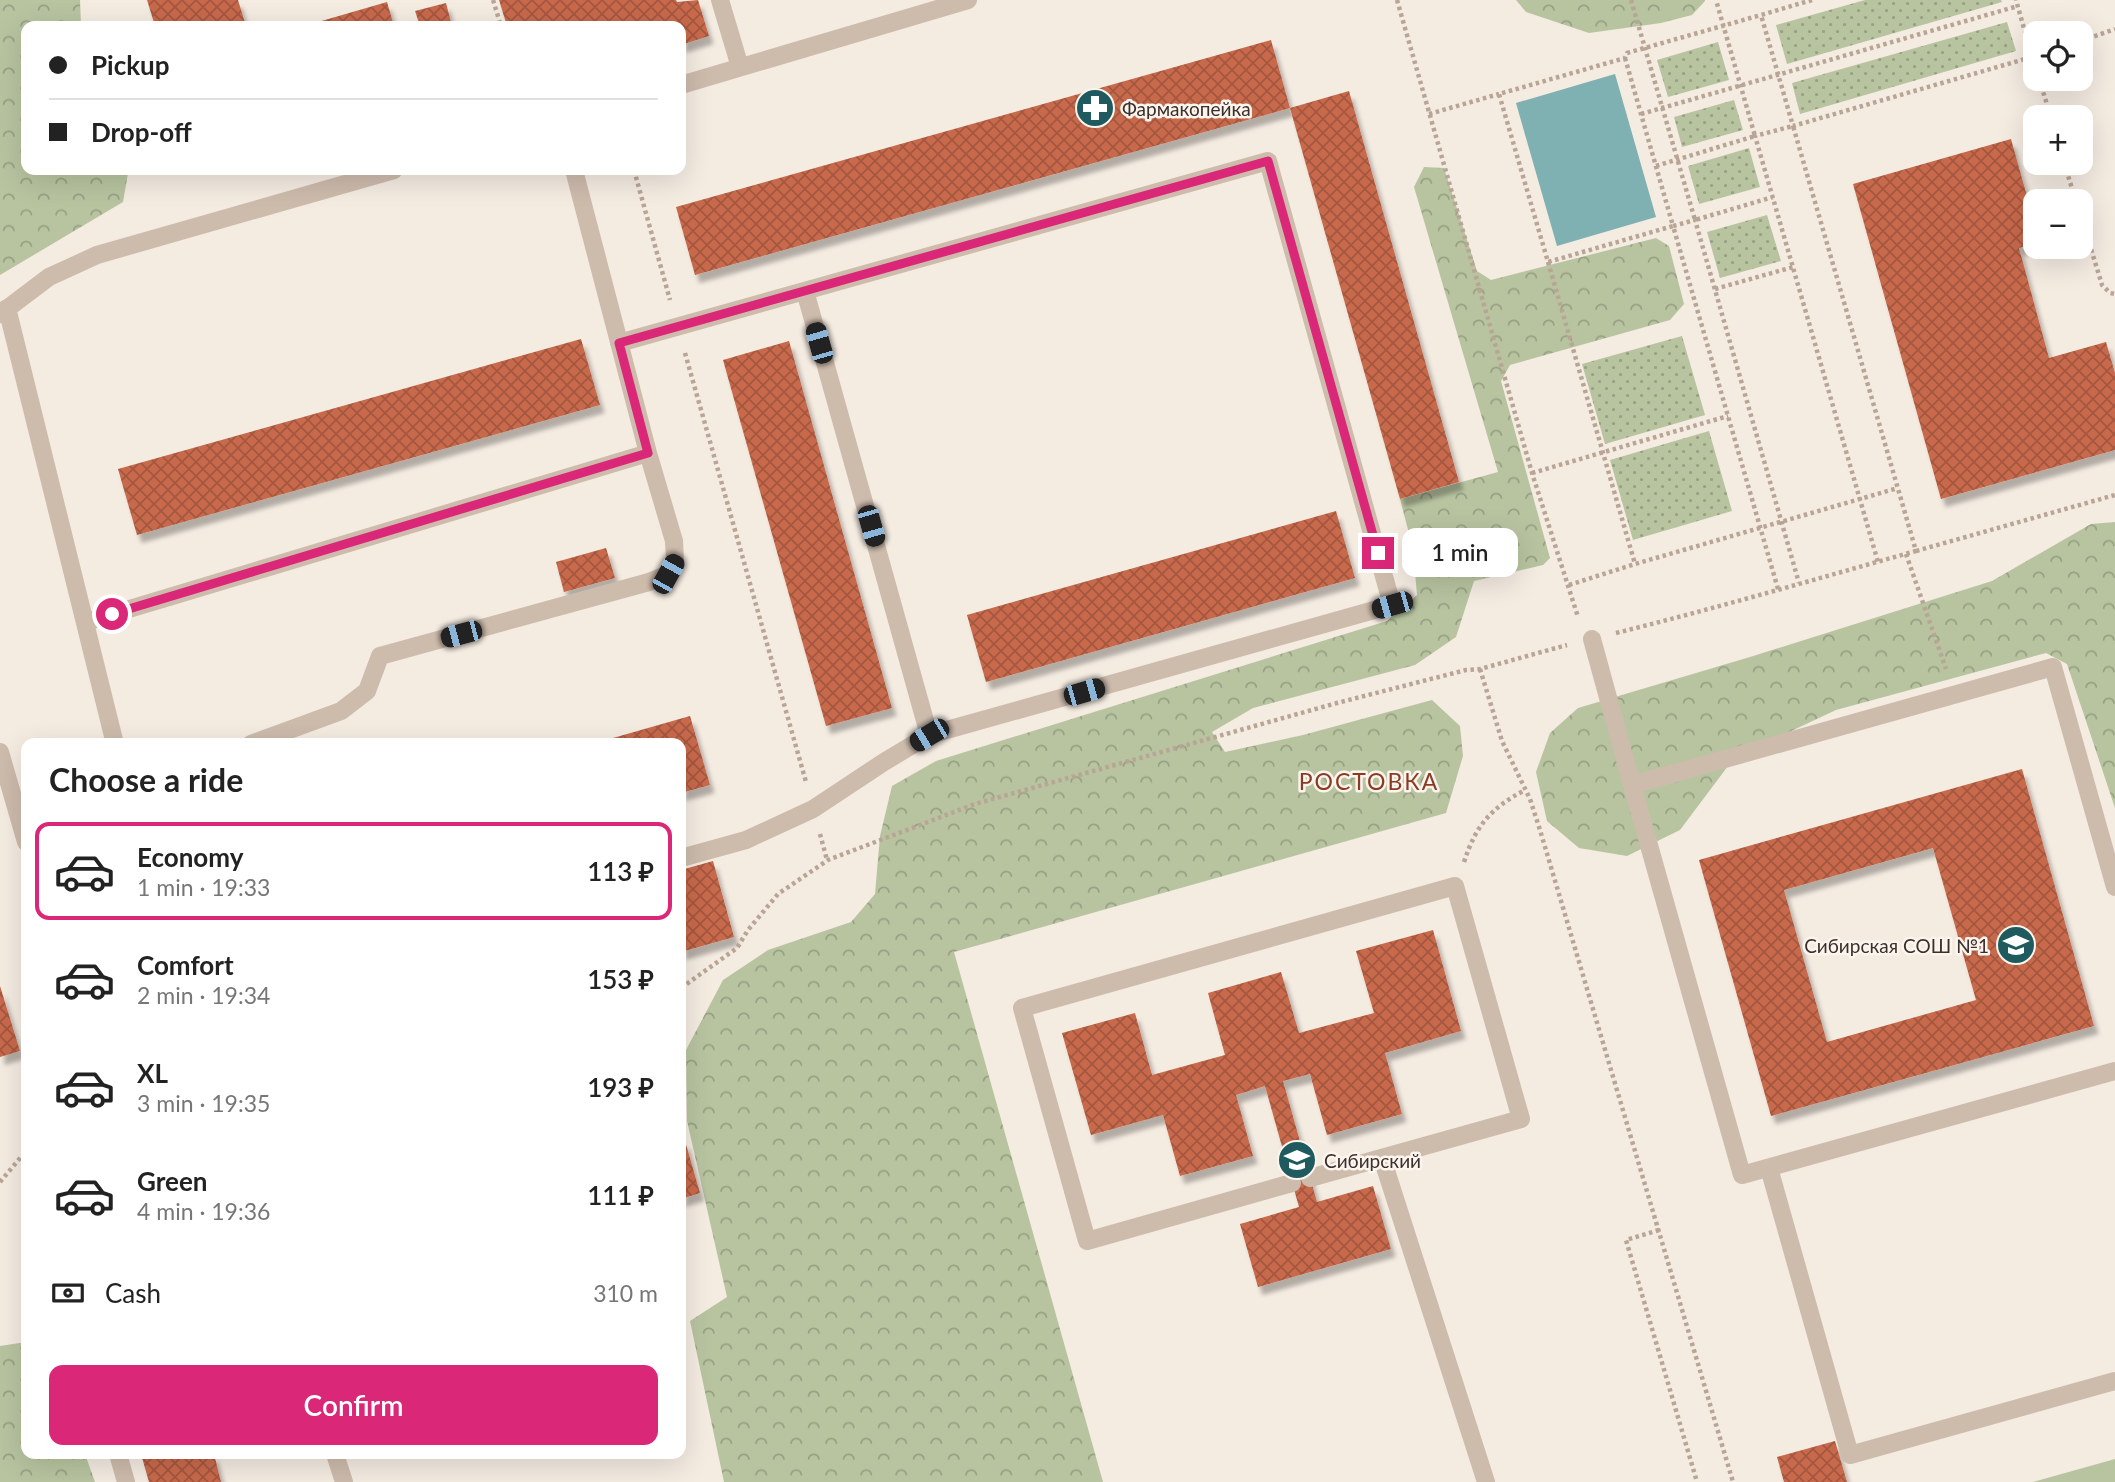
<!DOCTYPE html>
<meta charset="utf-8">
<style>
body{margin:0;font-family:Lato,sans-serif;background:#f6f6f6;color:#222;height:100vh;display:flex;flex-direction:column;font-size:26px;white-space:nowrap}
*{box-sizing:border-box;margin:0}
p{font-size:23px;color:#767676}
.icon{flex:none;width:38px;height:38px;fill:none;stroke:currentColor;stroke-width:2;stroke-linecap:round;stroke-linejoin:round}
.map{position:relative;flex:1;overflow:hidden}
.details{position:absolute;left:21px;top:738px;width:665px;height:721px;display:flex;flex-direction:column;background:#fff;border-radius:14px;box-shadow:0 7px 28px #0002}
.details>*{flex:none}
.banner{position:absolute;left:21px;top:21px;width:665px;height:154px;border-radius:14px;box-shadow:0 7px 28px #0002;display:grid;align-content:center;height:154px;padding:0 28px;background:#fff}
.buttons{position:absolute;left:2023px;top:21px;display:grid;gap:14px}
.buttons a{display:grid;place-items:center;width:70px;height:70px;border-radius:14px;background:#fff;box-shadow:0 7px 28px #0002;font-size:35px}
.end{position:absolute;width:32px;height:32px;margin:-16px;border:9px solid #db2777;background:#fff;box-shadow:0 0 0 4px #fff}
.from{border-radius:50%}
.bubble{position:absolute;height:49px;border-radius:14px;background:#fff;box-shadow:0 7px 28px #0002;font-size:23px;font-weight:600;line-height:49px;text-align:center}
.car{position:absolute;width:21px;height:42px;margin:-21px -10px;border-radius:9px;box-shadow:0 0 5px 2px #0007;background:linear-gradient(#222 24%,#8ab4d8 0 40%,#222 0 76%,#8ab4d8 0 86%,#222 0)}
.banner b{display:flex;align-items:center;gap:24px;height:66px;font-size:26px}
.banner b+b{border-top:2px solid #e0e0e0}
.banner i{width:18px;height:18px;background:#222}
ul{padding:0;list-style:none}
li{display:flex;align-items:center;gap:21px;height:98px;margin:0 14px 10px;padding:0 14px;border:4px solid transparent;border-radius:14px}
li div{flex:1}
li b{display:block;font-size:26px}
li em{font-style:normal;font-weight:600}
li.active{border-color:#db2777}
li>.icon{width:63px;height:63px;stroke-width:1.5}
h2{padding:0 28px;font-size:32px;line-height:84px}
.pay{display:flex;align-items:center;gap:18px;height:77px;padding:0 28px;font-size:26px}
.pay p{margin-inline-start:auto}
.cta{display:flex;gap:14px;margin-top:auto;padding:14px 28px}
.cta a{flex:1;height:80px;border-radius:14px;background:#db2777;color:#fff;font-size:28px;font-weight:600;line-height:80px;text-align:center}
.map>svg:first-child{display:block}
.grass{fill:url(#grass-dots)}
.forest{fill:url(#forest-crowns)}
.pitch{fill:#b8c4a0}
.water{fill:#7fb0b2}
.building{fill:url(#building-cross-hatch);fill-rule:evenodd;filter:url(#shadow)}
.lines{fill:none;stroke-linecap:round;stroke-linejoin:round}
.path{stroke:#b9a596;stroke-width:4.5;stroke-dasharray:3.5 3.5;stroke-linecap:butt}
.minor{stroke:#cdbbac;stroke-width:18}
.route{stroke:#db2777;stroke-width:9}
.labels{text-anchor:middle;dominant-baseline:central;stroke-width:5;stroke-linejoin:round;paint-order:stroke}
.poi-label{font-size:19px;fill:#3b302b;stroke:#fbf5ee;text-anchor:start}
.quarter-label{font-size:23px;letter-spacing:2px;fill:#8c3b22;stroke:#fbf5ee}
</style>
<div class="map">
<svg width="2115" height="1482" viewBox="0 0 2115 1482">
<defs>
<pattern id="grass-dots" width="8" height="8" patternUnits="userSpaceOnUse" patternTransform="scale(1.75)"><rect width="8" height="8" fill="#b8c4a0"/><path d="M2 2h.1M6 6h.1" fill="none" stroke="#97a083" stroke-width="1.8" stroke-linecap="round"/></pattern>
<pattern id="forest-crowns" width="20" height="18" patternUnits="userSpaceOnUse" patternTransform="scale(1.75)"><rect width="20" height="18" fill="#b8c4a0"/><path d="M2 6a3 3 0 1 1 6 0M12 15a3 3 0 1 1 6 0" fill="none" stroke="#97a083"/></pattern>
<pattern id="building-cross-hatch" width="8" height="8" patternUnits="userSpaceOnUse" patternTransform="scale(1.75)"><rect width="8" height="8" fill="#c8694b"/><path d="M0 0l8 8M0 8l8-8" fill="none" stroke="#a4573f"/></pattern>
<filter id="shadow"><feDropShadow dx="4.5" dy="8" stdDeviation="2" flood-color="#0004"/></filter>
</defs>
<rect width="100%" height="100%" fill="#f4ebe1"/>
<path class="grass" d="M 1865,0 L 2001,0 L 2002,2 L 1787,64 L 1776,25 Z
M 2007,22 L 2016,51 L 1800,114 L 1792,83 Z
M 1718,42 L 1729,80 L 1668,97 L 1657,60 Z
M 1734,100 L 1743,130 L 1682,147 L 1674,117 Z
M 1749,148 L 1760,187 L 1699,204 L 1688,166 Z
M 1767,215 L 1781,261 L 1720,278 L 1707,232 Z
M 1682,336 L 1705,415 L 1605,444 L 1582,364 Z
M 1709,431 L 1732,511 L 1633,540 L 1610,460 Z"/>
<path class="forest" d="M 0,0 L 80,0 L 81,26 L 26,26 L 26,170 L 127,170 L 128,173 L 123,202 L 0,275 Z
M 1516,0 L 1705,0 L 1705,1 L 1692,15 L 1661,23 L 1589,33 L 1526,12 Z
M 1424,167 L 1444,168 L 1477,271 L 1491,280 L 1656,238 L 1669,246 L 1684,304 L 1670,320 L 1510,365 L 1501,381 L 1550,558 L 1543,565 L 1474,581 L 1456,637 L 1415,665 L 1253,708 L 1212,732 L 1225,752 L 1303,735 L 1432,700 L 1460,726 L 1463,756 L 1446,813 L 954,952 L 1103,1482 L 724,1482 L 690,1321 L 727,1297 L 687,1121 L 686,1050 L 723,980 L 768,950 L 851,922 L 875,894 L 880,836 L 892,786 L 936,761 L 1387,621 L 1417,595 L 1413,549 L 1400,499 L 1498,472 L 1414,187 Z
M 2115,522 L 2115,808 L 2067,664 L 2046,653 L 1836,710 L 1734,758 L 1680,830 L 1627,856 L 1579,848 L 1547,821 L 1536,772 L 1550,733 L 1578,708 L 1750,657 L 1992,581 L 2091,524 Z
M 26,1342 L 26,1454 L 85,1454 L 95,1482 L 0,1482 L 0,1346 Z"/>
<path class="pitch" d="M 2115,1459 L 2115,1482 L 2033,1482 Z"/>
<path class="water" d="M 1615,74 L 1656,217 L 1557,246 L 1516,103 Z"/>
<path class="building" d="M 147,0 L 238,0 L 246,26 L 155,26 Z
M 499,0 L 676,0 L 677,2 L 698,0 L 709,36 L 681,45 L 681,26 L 507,26 Z
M 387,2 L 394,26 L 320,26 L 318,22 Z
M 446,3 L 452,26 L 420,26 L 415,11 Z
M 1271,40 L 1290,108 L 695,275 L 676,207 Z
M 1349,91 L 1459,482 L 1400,499 L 1290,108 Z
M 2011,139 L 2035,225 L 2035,244 L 2019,248 L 2049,358 L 2106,342 L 2115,373 L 2115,450 L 1941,499 L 1853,184 Z
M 581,339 L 600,405 L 137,535 L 118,469 Z
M 789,341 L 892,708 L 826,726 L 723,360 Z
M 1336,511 L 1355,578 L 986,682 L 967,615 Z
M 606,548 L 615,578 L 564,592 L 556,562 Z
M 690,716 L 710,785 L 681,793 L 681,744 L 592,744 Z
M 2022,769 L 2094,1026 L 1771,1116 L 1699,860 ZM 1933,848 L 1976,1000 L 1827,1042 L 1784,890 Z
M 713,861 L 734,937 L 681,952 L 681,870 Z
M 1433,930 L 1461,1031 L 1385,1053 L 1402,1114 L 1327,1135 L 1310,1074 L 1283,1081 L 1317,1202 L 1373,1186 L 1391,1249 L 1258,1287 L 1240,1224 L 1299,1207 L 1265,1086 L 1236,1095 L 1253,1156 L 1180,1176 L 1163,1115 L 1091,1135 L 1062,1033 L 1135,1013 L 1152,1075 L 1225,1055 L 1208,993 L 1281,972 L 1299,1033 L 1374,1013 L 1356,951 Z
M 0,986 L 20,1051 L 0,1057 Z
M 685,1141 L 700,1193 L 681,1199 L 681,1142 Z
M 1835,1441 L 1847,1482 L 1784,1482 L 1777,1457 Z
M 141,1454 L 214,1454 L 221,1482 L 149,1482 Z"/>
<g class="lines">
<path class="path" d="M 493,0 L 501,26
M 1397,0 L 1532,473 L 1578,617
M 1631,0 L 1695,220 L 1773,197
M 1812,0 L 1761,15 L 1793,126 L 2032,57 L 2016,0
M 2081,41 L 2115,29
M 2035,56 L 2032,57 L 2035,67
M 1625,58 L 1673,226 L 1548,262 L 1499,94 L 1625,58 L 1627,53 L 1761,15
M 2039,79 L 2051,117
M 1429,114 L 1499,94
M 1641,114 L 2018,6
M 2064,163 L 2076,201
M 1656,166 L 1755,136 L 1716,0
M 634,170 L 670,300
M 2081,216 L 2102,285 L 2110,293 L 2115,294
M 1548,262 L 1635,564 L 1898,488
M 1715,289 L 1793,267
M 685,353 L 806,782
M 1532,473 L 1728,416
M 1916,551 L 2115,495
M 1906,554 L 1946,669
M 1569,585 L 1635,564
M 1778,589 L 1673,226 L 1695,220 L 1799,583
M 1616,633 C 1717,608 1816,579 1916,551 L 1793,126 L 1755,136 L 1878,562
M 1480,669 L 1502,741 L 1530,799 L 1540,830 L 1733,1482
M 820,834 L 827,860
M 1464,862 C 1476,825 1491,808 1525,790
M 681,988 L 737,948 L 748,930 L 778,894 L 828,860 L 975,804 L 1337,703 L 1466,670 L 1480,669 L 1567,645
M 0,1182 L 26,1151
M 1659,1230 L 1626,1240 L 1697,1482"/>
<path class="minor" d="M 720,0 L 740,67
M 681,85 L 968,0
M 7,308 L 115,744
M 0,314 L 49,277 L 97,255 L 394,170
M 619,343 L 1268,161 L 1392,605 L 929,735 L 805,291
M 86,622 L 648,453
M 1592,639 L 1632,785
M 251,744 L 341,711 L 367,691 L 380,656 L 649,582 L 668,574 L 675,561 L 674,541 L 648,453 L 574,170
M 0,752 L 26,842
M 681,858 L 746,840 L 813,809 L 884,762 L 929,735
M 2115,887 L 2053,667 L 1632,785 L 1742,1175 L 2115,1071
M 1382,1158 L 1486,1482
M 1769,1168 L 1850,1455 L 2115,1381
M 1292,1183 L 1087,1241 L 1022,1008 L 1455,886 L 1521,1119 L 1310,1178
M 118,1454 L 126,1482
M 335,1454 L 344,1482"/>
</g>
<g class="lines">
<path class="route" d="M 112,614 L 648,453 L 619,343 L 1268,161 L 1378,553"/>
</g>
<defs>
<symbol id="pharmacy-disc" viewBox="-11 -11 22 22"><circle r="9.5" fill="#1f5a5e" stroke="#fbf5ee"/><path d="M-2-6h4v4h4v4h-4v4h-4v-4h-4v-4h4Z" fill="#fff"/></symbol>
<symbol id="school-disc" viewBox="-11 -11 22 22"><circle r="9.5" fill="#1f5a5e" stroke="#fbf5ee"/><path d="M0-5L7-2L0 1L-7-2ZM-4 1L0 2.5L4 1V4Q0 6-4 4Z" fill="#fff"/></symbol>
</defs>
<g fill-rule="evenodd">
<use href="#pharmacy-disc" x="1073" y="86" width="44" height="44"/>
<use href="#school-disc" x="1994" y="923" width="44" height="44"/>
<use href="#school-disc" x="1275" y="1138" width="44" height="44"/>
</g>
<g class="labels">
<g class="poi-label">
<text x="1122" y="108">Фармакопейка</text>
<text x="1989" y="945" text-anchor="end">Сибирская СОШ №1</text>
<text x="1324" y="1160">Сибирский</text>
</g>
<g class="quarter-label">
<text x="1369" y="781">РОСТОВКА</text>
</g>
</g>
</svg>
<div class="buttons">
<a><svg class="icon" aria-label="locate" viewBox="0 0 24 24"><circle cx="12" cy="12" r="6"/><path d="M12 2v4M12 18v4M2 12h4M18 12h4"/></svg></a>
<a>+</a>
<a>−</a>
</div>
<i class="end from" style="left:112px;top:614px"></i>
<i class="end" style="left:1378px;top:553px"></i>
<div class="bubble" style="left:1402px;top:528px;width:116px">1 min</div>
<i class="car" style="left:819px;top:343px;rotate:344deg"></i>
<i class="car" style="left:871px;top:526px;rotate:164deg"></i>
<i class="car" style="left:668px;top:574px;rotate:29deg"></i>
<i class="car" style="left:1392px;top:605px;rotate:254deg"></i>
<i class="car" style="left:461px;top:634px;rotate:255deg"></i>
<i class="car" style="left:1084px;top:692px;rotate:74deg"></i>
<i class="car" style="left:929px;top:735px;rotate:239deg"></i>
<div class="banner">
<b><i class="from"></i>Pickup</b>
<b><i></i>Drop-off</b>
</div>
<section class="details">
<h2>Choose a ride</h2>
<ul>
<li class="active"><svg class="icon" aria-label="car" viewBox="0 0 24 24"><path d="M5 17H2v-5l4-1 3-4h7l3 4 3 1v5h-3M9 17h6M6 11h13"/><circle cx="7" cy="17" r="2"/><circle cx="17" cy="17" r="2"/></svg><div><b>Economy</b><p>1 min · 19:33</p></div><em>113 ₽</em></li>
<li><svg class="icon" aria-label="car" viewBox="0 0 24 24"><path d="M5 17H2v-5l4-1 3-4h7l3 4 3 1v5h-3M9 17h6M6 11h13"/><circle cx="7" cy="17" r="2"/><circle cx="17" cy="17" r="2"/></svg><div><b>Comfort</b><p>2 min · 19:34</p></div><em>153 ₽</em></li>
<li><svg class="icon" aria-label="car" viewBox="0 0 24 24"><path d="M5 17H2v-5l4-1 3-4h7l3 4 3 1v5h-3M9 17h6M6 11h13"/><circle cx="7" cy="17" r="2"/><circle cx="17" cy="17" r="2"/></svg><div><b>XL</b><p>3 min · 19:35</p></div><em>193 ₽</em></li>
<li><svg class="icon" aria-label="car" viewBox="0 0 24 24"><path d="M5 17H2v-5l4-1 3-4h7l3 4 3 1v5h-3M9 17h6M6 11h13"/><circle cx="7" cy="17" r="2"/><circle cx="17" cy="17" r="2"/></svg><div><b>Green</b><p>4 min · 19:36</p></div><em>111 ₽</em></li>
</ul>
<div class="pay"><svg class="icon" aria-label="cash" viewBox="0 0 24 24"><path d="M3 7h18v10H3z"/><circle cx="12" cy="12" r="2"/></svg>Cash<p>310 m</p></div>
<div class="cta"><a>Confirm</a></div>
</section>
</div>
